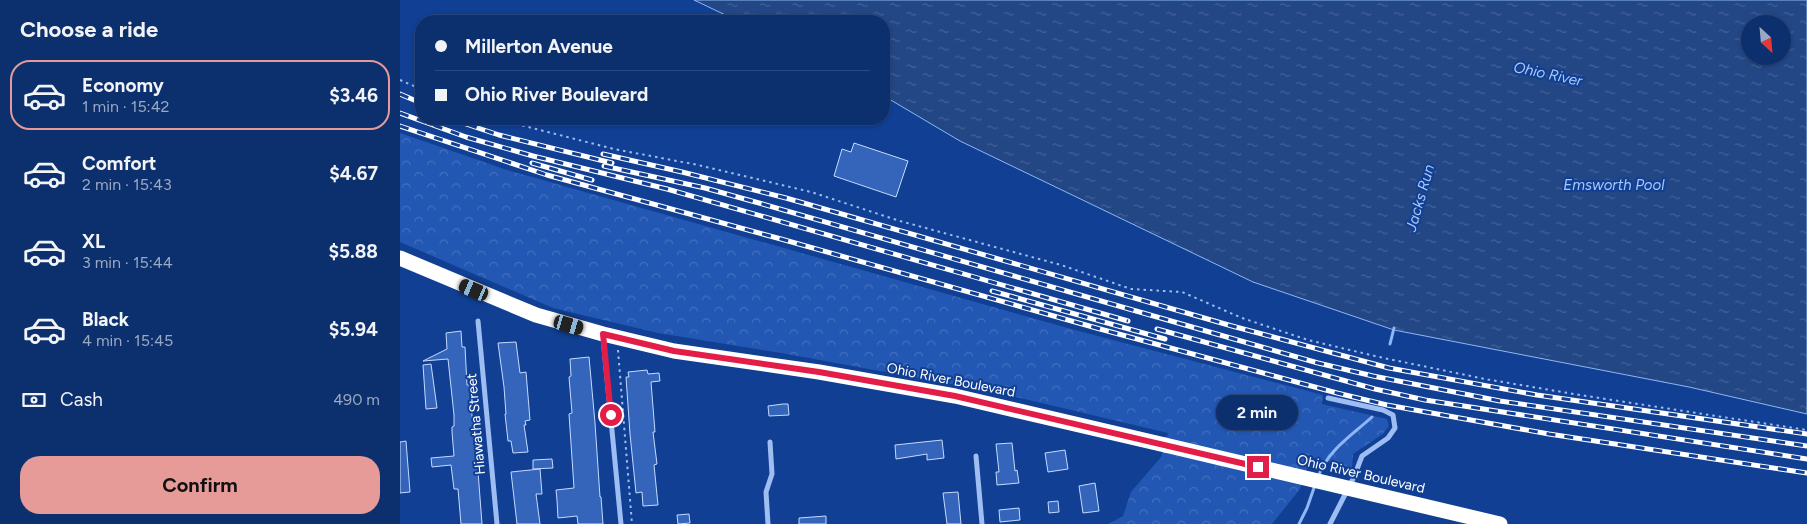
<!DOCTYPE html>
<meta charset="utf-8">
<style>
body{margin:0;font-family:Figtree,sans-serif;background:#153773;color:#f1f3f6;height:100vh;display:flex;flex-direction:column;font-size:19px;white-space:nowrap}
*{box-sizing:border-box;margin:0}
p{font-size:16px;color:#9aa9c2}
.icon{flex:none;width:28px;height:28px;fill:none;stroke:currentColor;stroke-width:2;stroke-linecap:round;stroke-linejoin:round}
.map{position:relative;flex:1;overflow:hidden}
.sheet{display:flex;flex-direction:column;background:#0c2f6e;width:400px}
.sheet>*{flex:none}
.banner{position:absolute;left:15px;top:15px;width:475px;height:110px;border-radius:20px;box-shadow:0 1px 4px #0004,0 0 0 1px #2c4a81;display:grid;align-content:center;height:110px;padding:0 20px;background:#0c2f6e}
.needle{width:32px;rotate:154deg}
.tools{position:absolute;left:1341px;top:15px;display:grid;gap:10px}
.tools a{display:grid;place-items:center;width:50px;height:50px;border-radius:50%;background:#0c2f6e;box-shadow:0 1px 4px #0004,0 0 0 1px #2c4a81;font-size:25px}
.end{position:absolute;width:22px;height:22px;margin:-11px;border:6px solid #e11d48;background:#fff;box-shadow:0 0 0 2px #fff}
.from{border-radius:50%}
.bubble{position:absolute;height:35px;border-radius:18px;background:#0c2f6e;box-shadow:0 1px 4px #0004,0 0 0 1px #2c4a81;font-size:16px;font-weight:700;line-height:35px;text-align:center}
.car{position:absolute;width:15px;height:30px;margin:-15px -8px;border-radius:6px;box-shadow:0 0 4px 1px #0007;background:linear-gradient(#222 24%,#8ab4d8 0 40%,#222 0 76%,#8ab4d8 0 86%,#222 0)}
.banner b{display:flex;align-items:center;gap:18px;height:48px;font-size:19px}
.banner b+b{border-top:1px solid #2c4a81}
.banner i{width:12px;height:12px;background:#f1f3f6}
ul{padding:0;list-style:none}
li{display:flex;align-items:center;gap:15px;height:70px;margin:0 10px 8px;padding:0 10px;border:2px solid transparent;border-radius:20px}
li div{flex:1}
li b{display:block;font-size:19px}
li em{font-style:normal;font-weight:700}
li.selected{border-color:#e69b98}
li>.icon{width:45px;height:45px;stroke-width:1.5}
h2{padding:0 20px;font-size:22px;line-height:60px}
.pay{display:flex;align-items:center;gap:12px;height:55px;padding:0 20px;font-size:19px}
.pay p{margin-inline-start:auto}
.action{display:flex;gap:10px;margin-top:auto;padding:10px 20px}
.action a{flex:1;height:58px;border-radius:20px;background:#e69b98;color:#111;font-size:20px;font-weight:700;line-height:58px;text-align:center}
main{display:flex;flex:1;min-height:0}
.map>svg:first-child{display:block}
.forest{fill:url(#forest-crowns)}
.water{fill:url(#water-ripples);stroke:#8eb7f7;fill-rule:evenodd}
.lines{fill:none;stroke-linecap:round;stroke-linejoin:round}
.stream{stroke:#8eb7f7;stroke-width:3}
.building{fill:#3465bb;stroke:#c5dafe}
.path{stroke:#9dbdf3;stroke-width:2;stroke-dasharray:2.5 4;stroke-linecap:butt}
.street{stroke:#9dbdf3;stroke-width:5}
.highway{stroke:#fff;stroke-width:15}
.rail-casing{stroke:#fff;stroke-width:5}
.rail{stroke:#103f93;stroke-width:3;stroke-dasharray:9;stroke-linecap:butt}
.highway-bridge{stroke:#fff;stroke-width:15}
.route{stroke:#e11d48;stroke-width:6}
.labels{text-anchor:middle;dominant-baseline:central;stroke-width:4;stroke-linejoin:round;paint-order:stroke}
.street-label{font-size:14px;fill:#fff;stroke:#103f93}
.water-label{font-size:15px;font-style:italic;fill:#a9c8fa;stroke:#103f93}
</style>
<main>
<section class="sheet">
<h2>Choose a ride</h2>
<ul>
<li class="selected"><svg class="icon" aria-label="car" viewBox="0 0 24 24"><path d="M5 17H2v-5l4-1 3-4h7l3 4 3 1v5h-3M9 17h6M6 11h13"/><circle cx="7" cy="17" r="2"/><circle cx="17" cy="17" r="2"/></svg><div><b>Economy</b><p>1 min · 15:42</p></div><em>$3.46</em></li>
<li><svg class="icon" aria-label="car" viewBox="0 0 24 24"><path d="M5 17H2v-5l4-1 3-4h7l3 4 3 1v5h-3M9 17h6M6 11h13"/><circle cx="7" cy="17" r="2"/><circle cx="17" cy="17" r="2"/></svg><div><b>Comfort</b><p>2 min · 15:43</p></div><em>$4.67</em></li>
<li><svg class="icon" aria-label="car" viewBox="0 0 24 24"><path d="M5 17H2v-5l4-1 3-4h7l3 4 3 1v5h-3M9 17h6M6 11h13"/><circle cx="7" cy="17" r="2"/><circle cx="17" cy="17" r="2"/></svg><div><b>XL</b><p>3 min · 15:44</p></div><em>$5.88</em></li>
<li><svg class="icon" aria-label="car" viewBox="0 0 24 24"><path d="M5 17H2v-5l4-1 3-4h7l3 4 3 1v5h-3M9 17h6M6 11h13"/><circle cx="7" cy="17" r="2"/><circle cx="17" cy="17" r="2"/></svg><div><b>Black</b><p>4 min · 15:45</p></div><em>$5.94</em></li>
</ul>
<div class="pay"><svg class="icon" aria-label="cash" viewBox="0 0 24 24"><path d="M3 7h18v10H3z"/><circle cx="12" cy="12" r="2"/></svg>Cash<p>490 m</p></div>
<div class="action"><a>Confirm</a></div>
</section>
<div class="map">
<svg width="1407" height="524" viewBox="0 0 1407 524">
<defs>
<pattern id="forest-crowns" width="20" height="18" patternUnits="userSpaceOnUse" patternTransform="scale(1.25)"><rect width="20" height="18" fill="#2257b3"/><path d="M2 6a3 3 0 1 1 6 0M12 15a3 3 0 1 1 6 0" fill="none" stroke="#4370be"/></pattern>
<pattern id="water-ripples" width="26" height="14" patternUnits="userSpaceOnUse" patternTransform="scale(1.25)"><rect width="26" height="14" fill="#234685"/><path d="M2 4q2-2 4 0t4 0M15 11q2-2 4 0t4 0" fill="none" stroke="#446297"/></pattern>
</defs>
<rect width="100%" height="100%" fill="#103f93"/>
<path class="forest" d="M 0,133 L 107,170 L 675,330 L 923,395 L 922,404 L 987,419 L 989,426 L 983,434 L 953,454 L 952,468 L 911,457 L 900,489 L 872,524 L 708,524 L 723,516 L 731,492 L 761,457 L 768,433 L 595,392 L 381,353 L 258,333 L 153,308 L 0,242 Z"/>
<path class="water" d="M 294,0 L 1407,0 L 1407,414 L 1289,387 L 994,330 L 853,282 L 560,141 L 484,96 L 484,21 L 338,21 ZM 1350,24 L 1382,24 L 1382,56 L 1350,56 Z"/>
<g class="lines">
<path class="stream" d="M 990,344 L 994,328
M 918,477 C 928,450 951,436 972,417
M 899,524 L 907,508 L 915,485"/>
</g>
<path class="building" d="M 454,143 L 508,161 L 496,197 L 434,176 L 442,149 L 451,152 Z
M 61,331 L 62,347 L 65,347 L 67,385 L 71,385 L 72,394 L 70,394 L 76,458 L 77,458 L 82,524 L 61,524 L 58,489 L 54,489 L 51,465 L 32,467 L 31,458 L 54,456 L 52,432 L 52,427 L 54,426 L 54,415 L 48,359 L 23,361 L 47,349 L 46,333 Z
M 116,342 L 120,373 L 126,372 L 130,420 L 125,421 L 126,425 L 124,425 L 128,452 L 113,453 L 111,441 L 108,441 L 105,414 L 106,414 L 104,387 L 98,343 Z
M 189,357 L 195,423 L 200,497 L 201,497 L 203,524 L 178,524 L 177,516 L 158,518 L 157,500 L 156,490 L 174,488 L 169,414 L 172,413 L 169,377 L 171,376 L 170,359 Z
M 31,364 L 37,408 L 26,409 L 23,365 Z
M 247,370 L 248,374 L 259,373 L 260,381 L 251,382 L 255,432 L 253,432 L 257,464 L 254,465 L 258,505 L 243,506 L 242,492 L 236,493 L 230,434 L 226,377 L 229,377 L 228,372 Z
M 383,404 L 388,404 L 389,415 L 369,416 L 368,406 Z
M 542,440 L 544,458 L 527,460 L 527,454 L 496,459 L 495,445 Z
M 6,441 L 10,492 L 0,493 L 0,442 Z
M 612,443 L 615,471 L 617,470 L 619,483 L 597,485 L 596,472 L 599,472 L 596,444 Z
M 665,450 L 668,469 L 648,472 L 645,453 Z
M 152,459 L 153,468 L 133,469 L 133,460 Z
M 140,469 L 142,494 L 136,494 L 140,524 L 117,524 L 111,472 Z
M 695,483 L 699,511 L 683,513 L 679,486 Z
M 558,492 L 561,524 L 547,524 L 543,493 Z
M 658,501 L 659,512 L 649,513 L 648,502 Z
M 619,508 L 620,520 L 600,522 L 599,510 Z
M 289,514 L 290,523 L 278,524 L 277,515 Z
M 426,516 L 426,524 L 399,524 L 399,518 Z"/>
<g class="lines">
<path class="path" d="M 0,80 L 21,89
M 97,119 L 214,149 L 298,165 L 411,192 L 500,221 L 661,265 L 731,289 L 782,292 L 842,318 L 908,340 L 979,357 L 1085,379 L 1180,395 L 1407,430
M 218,350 L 232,524"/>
<path class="street" d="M 78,321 L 97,524
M 203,337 L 221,524
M 928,398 L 983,410 L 993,415 L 995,428 L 988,438 L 962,456 L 954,477 L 930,524
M 576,456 L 582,524
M 368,524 L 366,492 L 372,474 L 370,442"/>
<path class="highway" d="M 0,258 L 136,315 L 203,334 L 274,351 L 419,372 L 555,396 L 765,445"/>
<defs>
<path id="rail" d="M 0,94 L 21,103
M 0,113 L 66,137 L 133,156 L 267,189 L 728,321
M 51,119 L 99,135 L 212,163
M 0,126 L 147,175 L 381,239 L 700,329 L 937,393 L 987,405 L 1149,434 L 1407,473
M 203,154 L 282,172 L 386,198 L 832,326 L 989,368 L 1137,395 L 1407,434
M 132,163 L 192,180
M 204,166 L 305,188 L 359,203 L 813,333 L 918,363 L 973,376 L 1100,401 L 1407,446
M 592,291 L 765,339
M 757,329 L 975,389 L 1025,400 L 1407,459"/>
</defs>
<use href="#rail" class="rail-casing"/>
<use href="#rail" class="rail"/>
<path class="highway-bridge" d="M 765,445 L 1100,524"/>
</g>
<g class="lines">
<path class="route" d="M 211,415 L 203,334 L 274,351 L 419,372 L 555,396 L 858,467"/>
</g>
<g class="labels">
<g class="street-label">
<text transform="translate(551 380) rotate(11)">Ohio River Boulevard</text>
<text transform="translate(76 424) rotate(-95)">Hiawatha Street</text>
<text transform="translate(961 474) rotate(13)">Ohio River Boulevard</text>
</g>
<g class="water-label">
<text transform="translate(1148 74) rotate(12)">Ohio River</text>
<text x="1214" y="185">Emsworth Pool</text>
<text transform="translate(1020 198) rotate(-74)">Jacks Run</text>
</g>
</g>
</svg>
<div class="tools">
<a><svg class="needle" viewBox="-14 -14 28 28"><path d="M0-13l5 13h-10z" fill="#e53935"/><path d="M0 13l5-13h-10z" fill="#9aa9c2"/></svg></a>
</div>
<i class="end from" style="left:211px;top:415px"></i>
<i class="end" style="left:858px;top:467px"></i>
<div class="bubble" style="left:816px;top:395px;width:82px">2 min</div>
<i class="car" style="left:74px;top:290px;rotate:293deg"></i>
<i class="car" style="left:169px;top:325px;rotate:106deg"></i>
<div class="banner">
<b><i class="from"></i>Millerton Avenue</b>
<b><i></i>Ohio River Boulevard</b>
</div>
</div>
</main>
